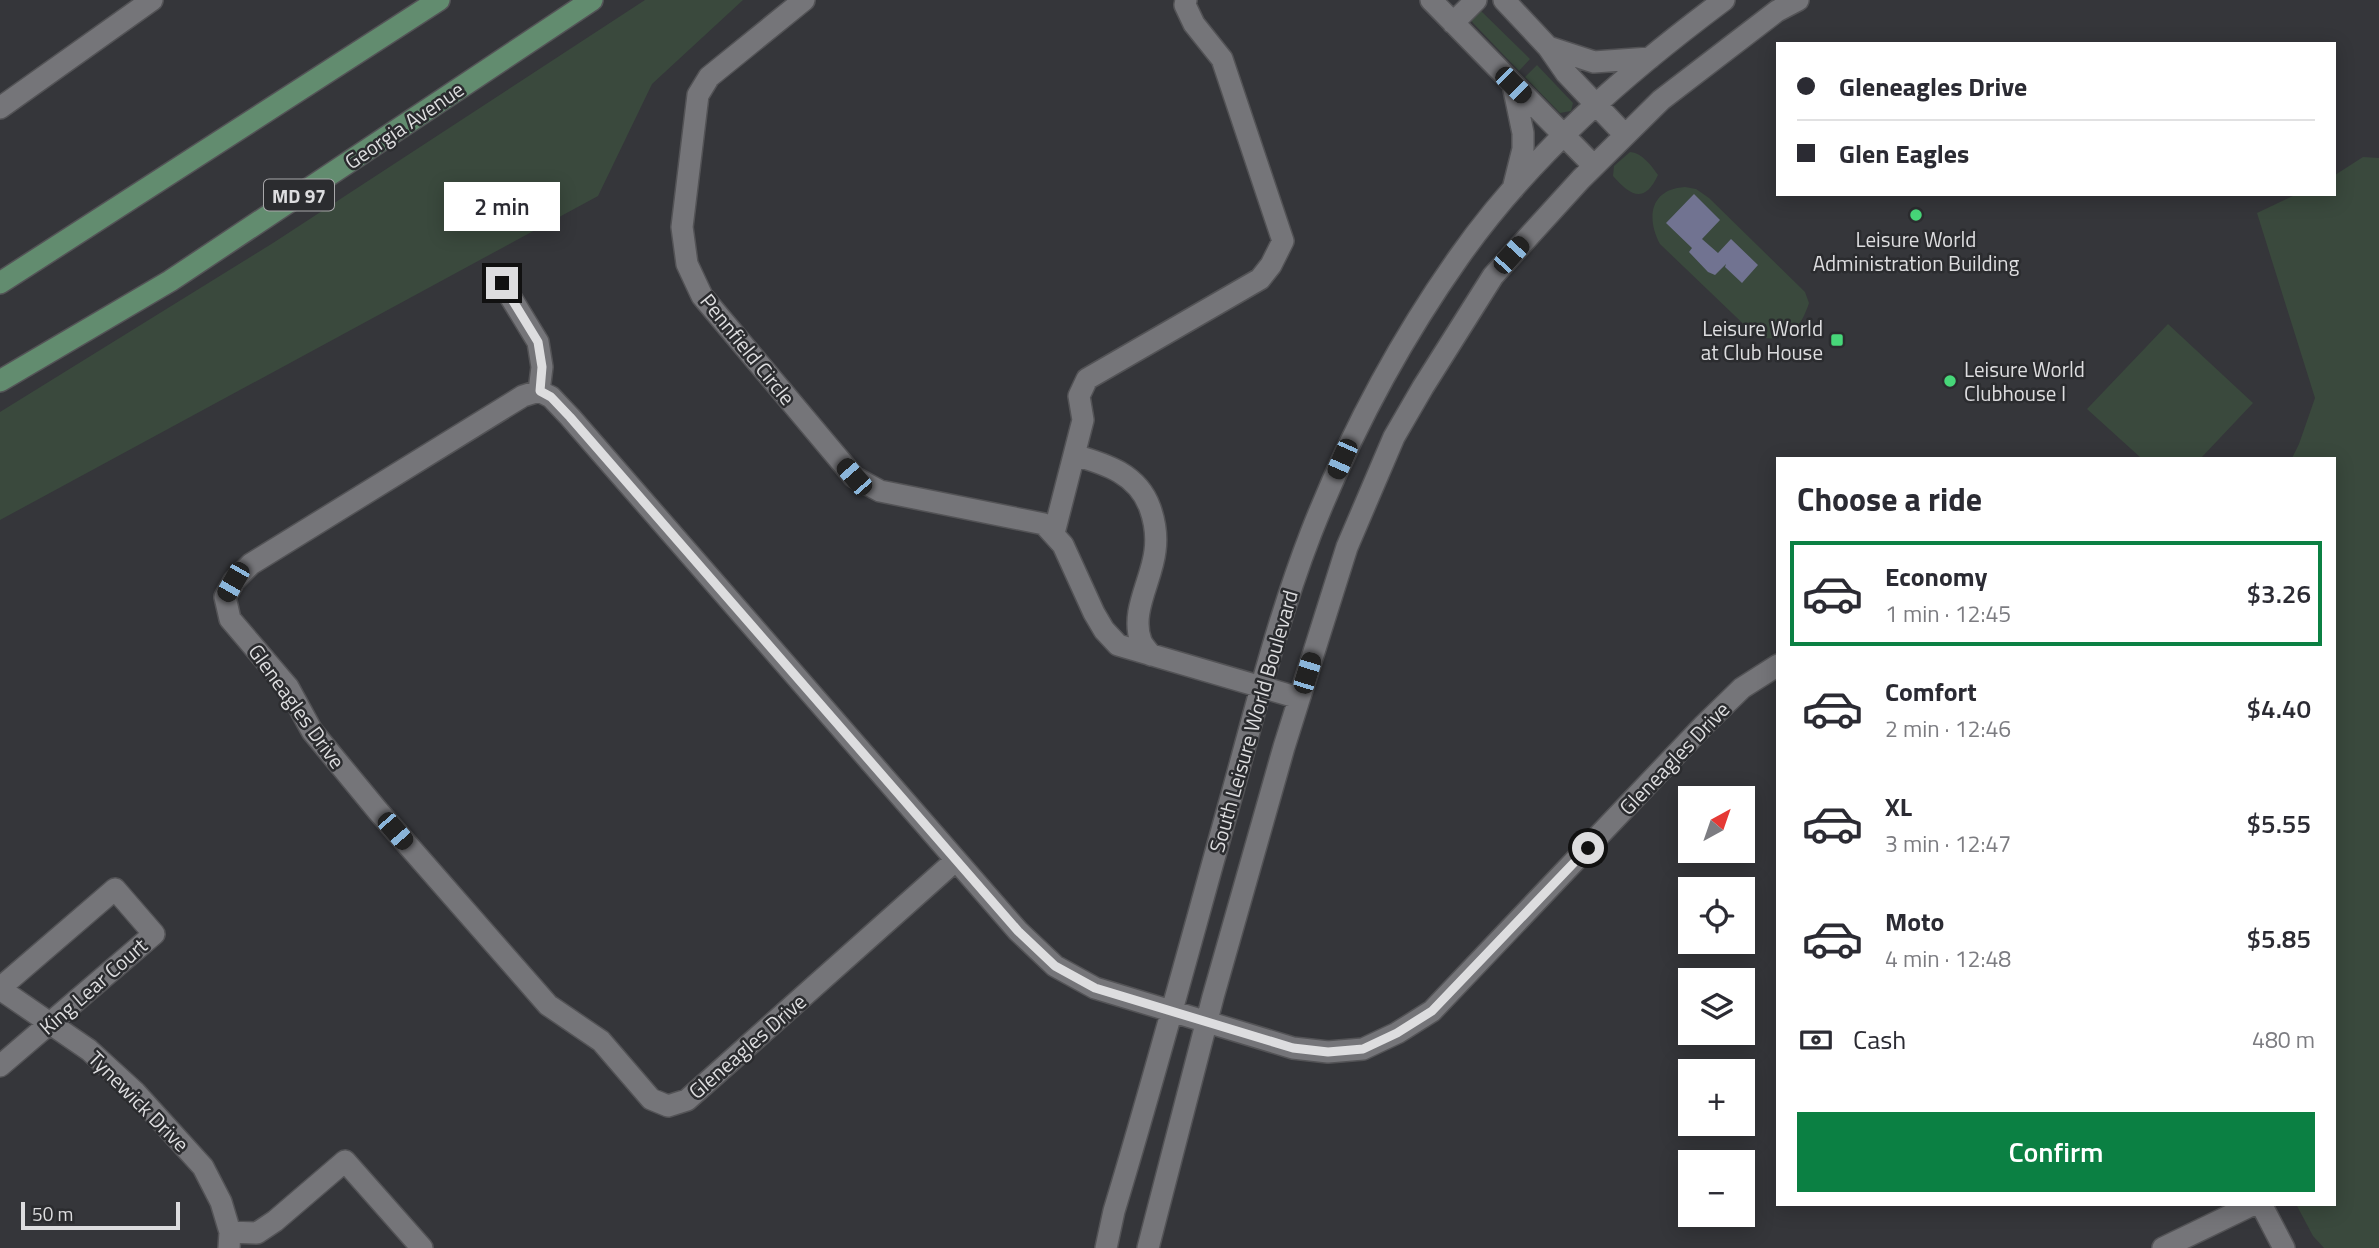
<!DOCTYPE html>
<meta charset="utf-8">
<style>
body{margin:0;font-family:"Titillium Web",sans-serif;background:#f7f7f7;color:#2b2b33;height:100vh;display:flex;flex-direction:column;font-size:26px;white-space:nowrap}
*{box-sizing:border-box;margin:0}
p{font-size:23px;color:#7c7c81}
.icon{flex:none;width:38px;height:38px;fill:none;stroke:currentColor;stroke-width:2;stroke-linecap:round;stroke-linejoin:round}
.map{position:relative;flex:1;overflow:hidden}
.panel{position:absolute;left:1776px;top:457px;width:560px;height:749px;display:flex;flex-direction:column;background:#fff;border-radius:0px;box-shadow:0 4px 18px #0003}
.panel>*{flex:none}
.top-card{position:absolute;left:1776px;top:42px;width:560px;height:154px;border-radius:0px;box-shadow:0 4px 18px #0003;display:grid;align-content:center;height:154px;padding:0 21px;background:#fff}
.needle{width:46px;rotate:40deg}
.controls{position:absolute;left:1678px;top:786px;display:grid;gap:14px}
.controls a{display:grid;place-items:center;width:77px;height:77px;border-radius:0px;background:#fff;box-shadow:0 4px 18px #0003;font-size:35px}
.scale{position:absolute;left:21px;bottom:18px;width:159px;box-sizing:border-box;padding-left:7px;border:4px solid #dddddf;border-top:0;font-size:19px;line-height:24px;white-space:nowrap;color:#dddddf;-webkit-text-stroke:5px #2b2c2f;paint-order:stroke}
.end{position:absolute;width:32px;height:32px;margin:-16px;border:9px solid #dddddf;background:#111;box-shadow:0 0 0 4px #111}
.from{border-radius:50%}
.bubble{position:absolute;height:49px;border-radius:0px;background:#fff;box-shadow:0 4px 18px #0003;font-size:23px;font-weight:600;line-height:49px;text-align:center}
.car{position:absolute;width:21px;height:42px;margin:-21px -10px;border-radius:9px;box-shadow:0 0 5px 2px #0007;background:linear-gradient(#222 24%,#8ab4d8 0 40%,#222 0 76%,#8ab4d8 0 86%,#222 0)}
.top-card b{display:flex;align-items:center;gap:24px;height:66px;font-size:26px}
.top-card b+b{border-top:2px solid #e1e1e2}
.top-card i{width:18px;height:18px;background:#2b2b33}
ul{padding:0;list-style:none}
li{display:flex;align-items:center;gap:21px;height:105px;margin:0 14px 10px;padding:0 7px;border:4px solid transparent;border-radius:0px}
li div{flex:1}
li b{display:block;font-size:26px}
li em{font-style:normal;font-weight:600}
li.active{border-color:#0b8043}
li>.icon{width:63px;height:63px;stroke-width:1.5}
h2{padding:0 21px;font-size:32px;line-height:84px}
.pay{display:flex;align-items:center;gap:18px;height:77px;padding:0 21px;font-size:26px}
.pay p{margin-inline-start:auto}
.cta{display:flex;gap:14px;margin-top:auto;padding:14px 21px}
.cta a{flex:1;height:80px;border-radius:0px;background:#0b8043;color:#fff;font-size:28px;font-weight:600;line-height:80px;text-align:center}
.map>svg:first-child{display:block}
.green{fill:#3a493d}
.water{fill:#717391}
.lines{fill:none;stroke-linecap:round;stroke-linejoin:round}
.minor-casing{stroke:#535356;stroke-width:24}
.major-casing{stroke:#535356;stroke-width:24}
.minor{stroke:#757579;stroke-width:21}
.major{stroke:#628c6f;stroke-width:21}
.route{stroke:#dddddf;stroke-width:9}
.poi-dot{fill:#47d779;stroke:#2b2c2f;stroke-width:2.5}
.labels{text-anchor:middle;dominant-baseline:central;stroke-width:5;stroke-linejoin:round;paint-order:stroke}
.shield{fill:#2b2c2f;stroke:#a8a8aa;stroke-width:2}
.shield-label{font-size:19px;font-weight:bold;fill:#dddddf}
.street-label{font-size:21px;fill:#dddddf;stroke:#2b2c2f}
.poi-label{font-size:21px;fill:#dddddf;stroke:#2b2c2f}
</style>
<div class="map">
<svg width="2379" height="1248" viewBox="0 0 2379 1248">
<rect width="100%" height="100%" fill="#35363a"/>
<path class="green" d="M 645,0 L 743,0 L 652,84 L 598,196 L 0,520 L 0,412 L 273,243 Z
M 1480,10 L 1530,59 L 1519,71 L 1473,23 L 1471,20 Z
M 1537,65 L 1573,103 L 1571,111 L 1560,113 L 1525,77 Z
M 1630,152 C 1642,153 1651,165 1658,175 C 1644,205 1630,195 1613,176 L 1614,166 Z
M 2363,157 L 2379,158 L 2379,1248 L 2324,1248 L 2313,1236 L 2296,1204 L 2334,1204 L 2334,458 L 2292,458 L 2299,444 L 2315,398 L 2257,213 L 2297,194 L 2334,194 L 2335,175 Z
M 1685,187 L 1696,189 L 1709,198 L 1805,292 L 1809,303 C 1800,330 1788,343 1757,337 L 1660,244 C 1646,218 1650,189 1685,187 Z
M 2168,324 L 2253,403 L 2201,458 L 2141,458 L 2087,409 Z"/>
<path class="water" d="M 1694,194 L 1720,220 L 1702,239 L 1718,253 L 1731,239 L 1758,265 L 1742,283 L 1725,267 L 1726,264 L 1715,275 L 1708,272 L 1689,252 L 1692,248 L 1666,223 Z"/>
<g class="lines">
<defs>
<path id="minor" d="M 804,0 L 709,77 L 698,95 L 682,227 L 687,264 L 702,296 L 854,477 L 880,491 L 1044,524 L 1063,545 L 1094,613 L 1104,630 L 1118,645 L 1299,698
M 1431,0 L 1594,166
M 1504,0 L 1548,47 L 1566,73 L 1625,135
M 1453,23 L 1476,0
M 1548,47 L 1594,62 L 1650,58
M 1513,85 L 1523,133 L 1523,149 L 1513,189
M 0,108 L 152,0
M 502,283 L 538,342 L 542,367 L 539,391
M 1074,455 C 1106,464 1138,474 1150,508 C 1155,522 1157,536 1155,551 C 1152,580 1130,612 1141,641 C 1143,646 1148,651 1151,655
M 1054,533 L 1083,420 L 1079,396 L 1087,379 L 1260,279 L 1271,265 L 1283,241 L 1222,59 L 1194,24 L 1185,5 L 1186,0
M 956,860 L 687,1100 L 668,1106 L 651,1099 L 601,1041 L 548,1005 L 378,811 L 312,731 L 288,687 L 230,619 L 225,597 L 234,581 L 251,564 L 523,396 L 539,391 L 551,397 L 570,417 L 1018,931 L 1055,966 L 1095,988 L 1293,1048 L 1328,1052 L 1363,1049 L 1397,1033 L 1432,1011 L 1704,725 L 1742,688 L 1778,665
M 0,988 L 115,889 L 154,934 L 0,1066
M 0,989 L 89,1050 L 135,1092 L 203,1167 L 221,1202 L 230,1232 L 229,1248
M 2261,1204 L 2284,1248
M 230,1232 L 257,1233 L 275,1221 L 345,1161 L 422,1248
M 1106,1248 L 1114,1211 C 1156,1073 1193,933 1232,794 C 1256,707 1278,618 1311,533 C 1349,436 1399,342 1459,257 C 1530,156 1626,73 1724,0
M 1148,1248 L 1213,997 L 1284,747 L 1347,547 L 1394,437 L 1423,387 L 1493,276 L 1530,235 L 1581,179 L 1661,100 L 1777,11 L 1798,0
M 2163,1248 L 2254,1204"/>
<path id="major" d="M 0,283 L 439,0
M 0,381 L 170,281 L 592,0"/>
</defs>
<use href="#minor" class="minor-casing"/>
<use href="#major" class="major-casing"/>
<use href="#minor" class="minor"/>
<use href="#major" class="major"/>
</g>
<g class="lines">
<path class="route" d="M 502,283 L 538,342 L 542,367 L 540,391 L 551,397 L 570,417 L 1018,931 L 1055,966 L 1095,988 L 1293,1048 L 1328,1052 L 1363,1049 L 1397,1033 L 1432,1011 L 1588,848"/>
</g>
<g class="poi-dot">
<circle cx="1916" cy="215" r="7"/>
<rect x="1830" y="333" width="14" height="14" rx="3.5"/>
<circle cx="1950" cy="381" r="7"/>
</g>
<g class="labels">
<rect class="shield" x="264" y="179.5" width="70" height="31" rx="5"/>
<g class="shield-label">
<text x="299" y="195">MD 97</text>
</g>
<g class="street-label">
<text transform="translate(404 125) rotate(-34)">Georgia Avenue</text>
<text transform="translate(748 349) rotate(51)">Pennfield Circle</text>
<text transform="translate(297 706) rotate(54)">Gleneagles Drive</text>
<text transform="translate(1253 721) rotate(-74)">South Leisure World Boulevard</text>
<text transform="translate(1674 758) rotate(-46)">Gleneagles Drive</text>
<text transform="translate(93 986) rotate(-41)">King Lear Court</text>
<text transform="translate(747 1046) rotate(-41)">Gleneagles Drive</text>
<text transform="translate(139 1101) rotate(45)">Tynewick Drive</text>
</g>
<g class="poi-label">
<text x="1916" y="239">Leisure World<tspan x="1916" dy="24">Administration Building</tspan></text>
<text x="1823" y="328" text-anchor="end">Leisure World<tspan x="1823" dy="24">at Club House</tspan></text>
<text x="1964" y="369" text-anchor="start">Leisure World<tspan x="1964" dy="24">Clubhouse I</tspan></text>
</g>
</g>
</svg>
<div class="controls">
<a><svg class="needle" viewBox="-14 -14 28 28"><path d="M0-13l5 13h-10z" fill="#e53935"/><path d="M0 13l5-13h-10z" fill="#7c7c81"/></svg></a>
<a><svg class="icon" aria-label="locate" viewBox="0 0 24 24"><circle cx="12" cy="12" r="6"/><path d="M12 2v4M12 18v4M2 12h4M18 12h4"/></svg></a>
<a><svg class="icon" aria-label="layers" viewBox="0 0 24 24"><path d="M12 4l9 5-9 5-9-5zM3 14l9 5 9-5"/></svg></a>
<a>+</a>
<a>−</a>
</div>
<div class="scale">50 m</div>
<i class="end from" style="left:1588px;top:848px"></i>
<i class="end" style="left:502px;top:283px"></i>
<div class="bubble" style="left:444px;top:182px;width:116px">2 min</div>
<i class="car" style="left:1513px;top:85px;rotate:135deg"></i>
<i class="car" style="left:1511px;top:255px;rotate:42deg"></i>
<i class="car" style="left:1342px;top:459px;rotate:204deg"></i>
<i class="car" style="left:854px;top:477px;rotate:319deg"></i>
<i class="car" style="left:233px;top:582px;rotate:210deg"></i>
<i class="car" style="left:1307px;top:673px;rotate:17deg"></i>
<i class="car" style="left:395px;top:831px;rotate:139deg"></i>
<div class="top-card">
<b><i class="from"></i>Gleneagles Drive</b>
<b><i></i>Glen Eagles</b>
</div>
<section class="panel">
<h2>Choose a ride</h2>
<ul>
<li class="active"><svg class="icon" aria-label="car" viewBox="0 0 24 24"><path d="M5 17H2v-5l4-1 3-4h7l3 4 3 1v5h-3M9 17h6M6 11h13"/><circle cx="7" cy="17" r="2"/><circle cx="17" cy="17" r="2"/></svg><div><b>Economy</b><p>1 min · 12:45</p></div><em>$3.26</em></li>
<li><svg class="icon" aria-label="car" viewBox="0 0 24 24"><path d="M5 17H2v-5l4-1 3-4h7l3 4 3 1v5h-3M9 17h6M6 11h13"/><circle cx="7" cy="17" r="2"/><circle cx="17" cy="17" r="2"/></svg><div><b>Comfort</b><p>2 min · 12:46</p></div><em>$4.40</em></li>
<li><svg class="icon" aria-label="car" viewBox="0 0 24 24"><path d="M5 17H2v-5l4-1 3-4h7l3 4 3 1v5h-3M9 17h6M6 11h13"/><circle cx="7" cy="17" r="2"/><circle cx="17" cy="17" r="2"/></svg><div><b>XL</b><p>3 min · 12:47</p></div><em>$5.55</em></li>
<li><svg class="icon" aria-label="car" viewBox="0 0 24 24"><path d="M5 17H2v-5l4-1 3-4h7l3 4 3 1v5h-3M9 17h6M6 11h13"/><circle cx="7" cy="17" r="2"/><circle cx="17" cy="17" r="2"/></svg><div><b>Moto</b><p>4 min · 12:48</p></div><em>$5.85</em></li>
</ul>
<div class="pay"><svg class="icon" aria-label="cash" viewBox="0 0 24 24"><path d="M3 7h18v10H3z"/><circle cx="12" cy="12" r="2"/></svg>Cash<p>480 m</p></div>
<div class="cta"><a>Confirm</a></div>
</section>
</div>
